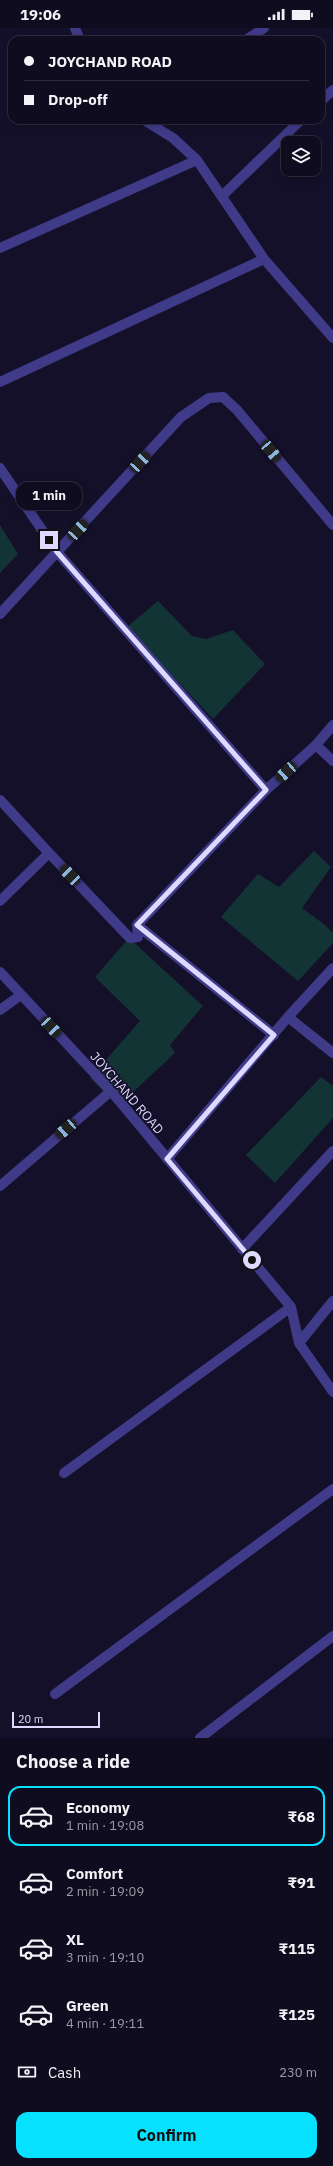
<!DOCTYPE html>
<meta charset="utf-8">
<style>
body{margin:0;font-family:"IBM Plex Sans",sans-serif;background:#191529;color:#f1f3f6;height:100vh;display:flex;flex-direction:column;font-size:15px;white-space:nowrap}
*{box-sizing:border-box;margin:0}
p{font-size:13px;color:#9c9ba5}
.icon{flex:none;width:22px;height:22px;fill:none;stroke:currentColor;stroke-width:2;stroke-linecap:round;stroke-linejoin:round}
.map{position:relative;height:1710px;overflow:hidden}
.details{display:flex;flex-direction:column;background:#100c20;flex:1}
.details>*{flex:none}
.top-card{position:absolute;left:8px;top:8px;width:317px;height:88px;border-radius:12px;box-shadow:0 2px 10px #0003,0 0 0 1px #302c3e;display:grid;align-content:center;height:88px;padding:0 16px;background:#100c20}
.fabs{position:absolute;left:281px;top:108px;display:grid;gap:8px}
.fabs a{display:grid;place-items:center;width:40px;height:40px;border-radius:8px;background:#100c20;box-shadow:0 2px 10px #0003,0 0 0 1px #302c3e;font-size:20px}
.scale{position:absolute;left:12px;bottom:10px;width:88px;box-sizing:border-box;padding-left:4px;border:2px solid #ded9ff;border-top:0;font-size:11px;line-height:14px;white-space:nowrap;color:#ded9ff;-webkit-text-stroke:3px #15102a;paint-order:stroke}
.end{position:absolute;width:18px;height:18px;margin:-9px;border:5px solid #ded9ff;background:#111;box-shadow:0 0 0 2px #111}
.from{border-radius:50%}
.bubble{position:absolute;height:28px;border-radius:12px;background:#100c20;box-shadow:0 2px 10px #0003,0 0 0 1px #302c3e;font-size:13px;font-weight:800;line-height:28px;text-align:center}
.car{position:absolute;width:12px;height:24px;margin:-12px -6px;border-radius:5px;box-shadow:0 0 3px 1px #0007;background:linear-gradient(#222 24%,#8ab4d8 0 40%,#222 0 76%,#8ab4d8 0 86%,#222 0)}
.top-card b{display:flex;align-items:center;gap:14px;height:38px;font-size:15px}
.top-card b+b{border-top:1px solid #302c3e}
.top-card i{width:10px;height:10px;background:#f1f3f6}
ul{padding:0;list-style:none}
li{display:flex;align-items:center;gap:12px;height:60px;margin:0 8px 6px;padding:0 8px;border:2px solid transparent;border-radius:12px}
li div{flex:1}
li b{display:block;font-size:15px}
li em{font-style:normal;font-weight:800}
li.current{border-color:#05e1ff}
li>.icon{width:36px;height:36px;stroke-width:1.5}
h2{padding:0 16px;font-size:18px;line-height:48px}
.pay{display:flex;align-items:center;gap:10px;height:44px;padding:0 16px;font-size:15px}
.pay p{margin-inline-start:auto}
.cta{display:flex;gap:8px;margin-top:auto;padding:8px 16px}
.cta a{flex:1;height:46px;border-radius:12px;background:#05e1ff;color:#111;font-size:16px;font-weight:800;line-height:46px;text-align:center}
.status{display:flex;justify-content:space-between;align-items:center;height:28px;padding:0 20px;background:#100c20;direction:ltr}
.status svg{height:11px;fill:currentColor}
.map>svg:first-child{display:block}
.green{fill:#133434}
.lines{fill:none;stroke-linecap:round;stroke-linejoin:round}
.minor{stroke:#403b89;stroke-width:10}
.route{stroke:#ded9ff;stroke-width:5}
.labels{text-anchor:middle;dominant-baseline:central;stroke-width:3.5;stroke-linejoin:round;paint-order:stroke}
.street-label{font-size:13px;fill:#ded9ff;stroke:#15102a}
</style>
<div class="status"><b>19:06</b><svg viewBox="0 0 49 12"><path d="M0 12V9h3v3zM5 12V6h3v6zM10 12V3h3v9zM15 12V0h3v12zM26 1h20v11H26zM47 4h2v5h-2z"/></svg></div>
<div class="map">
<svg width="333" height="1710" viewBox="0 0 333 1710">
<rect width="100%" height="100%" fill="#15102a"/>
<path class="green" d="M 0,497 L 18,526 L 0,545 Z
M 158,573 L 192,608 L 206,611 L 233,602 L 265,636 L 213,691 L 127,599 Z
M 314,823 L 331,839 L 302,880 L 325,897 L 333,905 L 333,915 L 298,953 L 221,889 L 258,846 L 279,859 Z
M 129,910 L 203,978 L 170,1017 L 175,1025 L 118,1078 L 90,1050 L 140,993 L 95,949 Z
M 321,1049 L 333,1058 L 333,1090 L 275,1155 L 246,1127 Z"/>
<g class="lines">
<path class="minor" d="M 75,0 L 80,12
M 246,12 L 264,0
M 321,73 L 333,62
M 144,92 L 173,110 L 197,132 L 264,231 L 333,310
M 222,168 L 301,92
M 0,220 L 197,132
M 0,354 L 264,231
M 0,440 L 57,524 L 266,762
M 0,586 L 181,389 L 209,370 L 223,369 L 237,382 L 333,497
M 316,717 L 333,733
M 0,772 L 49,825 L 0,873
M 49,825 L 126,906 L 130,910 L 138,909 L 137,897 L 266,762 L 316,717 L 333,697
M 137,897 L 274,1007
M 0,944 L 111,1063 L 291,1279 L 299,1315 L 333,1364
M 0,982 L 21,967
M 288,989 L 333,1025
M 167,1131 L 288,989 L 333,940
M 0,1158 L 111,1063
M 242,1221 L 333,1123
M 299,1315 L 333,1273
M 64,1445 L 291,1279
M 55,1666 L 333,1461
M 200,1710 L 333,1608"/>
</g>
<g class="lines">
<path class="route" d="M 49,512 L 57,524 L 266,762 L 137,897 L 274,1007 L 167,1131 L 252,1232"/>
</g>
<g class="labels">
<g class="street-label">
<text transform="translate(127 1065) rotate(49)">JOYCHAND ROAD</text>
</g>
</g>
</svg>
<div class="fabs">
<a><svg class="icon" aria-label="layers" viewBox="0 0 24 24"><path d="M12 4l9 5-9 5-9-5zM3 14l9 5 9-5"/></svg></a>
</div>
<div class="scale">20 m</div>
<i class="end from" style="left:252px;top:1232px"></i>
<i class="end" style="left:49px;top:512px"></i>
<div class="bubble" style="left:16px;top:454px;width:66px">1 min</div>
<i class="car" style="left:271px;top:423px;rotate:140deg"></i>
<i class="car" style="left:140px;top:434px;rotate:43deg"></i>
<i class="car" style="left:78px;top:502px;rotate:43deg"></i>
<i class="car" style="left:286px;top:744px;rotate:228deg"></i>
<i class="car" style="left:70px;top:847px;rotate:316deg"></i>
<i class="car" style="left:51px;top:999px;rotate:137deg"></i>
<i class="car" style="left:66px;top:1101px;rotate:229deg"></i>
<div class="top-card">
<b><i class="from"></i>JOYCHAND ROAD</b>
<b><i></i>Drop-off</b>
</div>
</div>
<section class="details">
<h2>Choose a ride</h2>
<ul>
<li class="current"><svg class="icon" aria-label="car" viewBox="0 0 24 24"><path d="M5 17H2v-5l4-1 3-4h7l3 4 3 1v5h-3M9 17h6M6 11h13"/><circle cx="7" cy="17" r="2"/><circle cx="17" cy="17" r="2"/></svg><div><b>Economy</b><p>1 min · 19:08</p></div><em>₹68</em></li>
<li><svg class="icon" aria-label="car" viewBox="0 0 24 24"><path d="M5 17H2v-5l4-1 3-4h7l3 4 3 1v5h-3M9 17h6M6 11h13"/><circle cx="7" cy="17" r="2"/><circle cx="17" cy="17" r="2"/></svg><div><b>Comfort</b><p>2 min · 19:09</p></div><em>₹91</em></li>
<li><svg class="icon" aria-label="car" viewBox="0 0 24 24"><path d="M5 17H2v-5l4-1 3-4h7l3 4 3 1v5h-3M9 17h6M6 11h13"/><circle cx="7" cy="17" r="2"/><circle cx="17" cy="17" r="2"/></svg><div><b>XL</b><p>3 min · 19:10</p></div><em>₹115</em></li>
<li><svg class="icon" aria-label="car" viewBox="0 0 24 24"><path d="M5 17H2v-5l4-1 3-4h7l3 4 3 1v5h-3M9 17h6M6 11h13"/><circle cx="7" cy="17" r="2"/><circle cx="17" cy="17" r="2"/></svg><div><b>Green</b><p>4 min · 19:11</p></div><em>₹125</em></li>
</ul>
<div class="pay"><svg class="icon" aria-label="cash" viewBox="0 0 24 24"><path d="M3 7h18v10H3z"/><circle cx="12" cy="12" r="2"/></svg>Cash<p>230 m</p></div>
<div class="cta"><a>Confirm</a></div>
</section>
